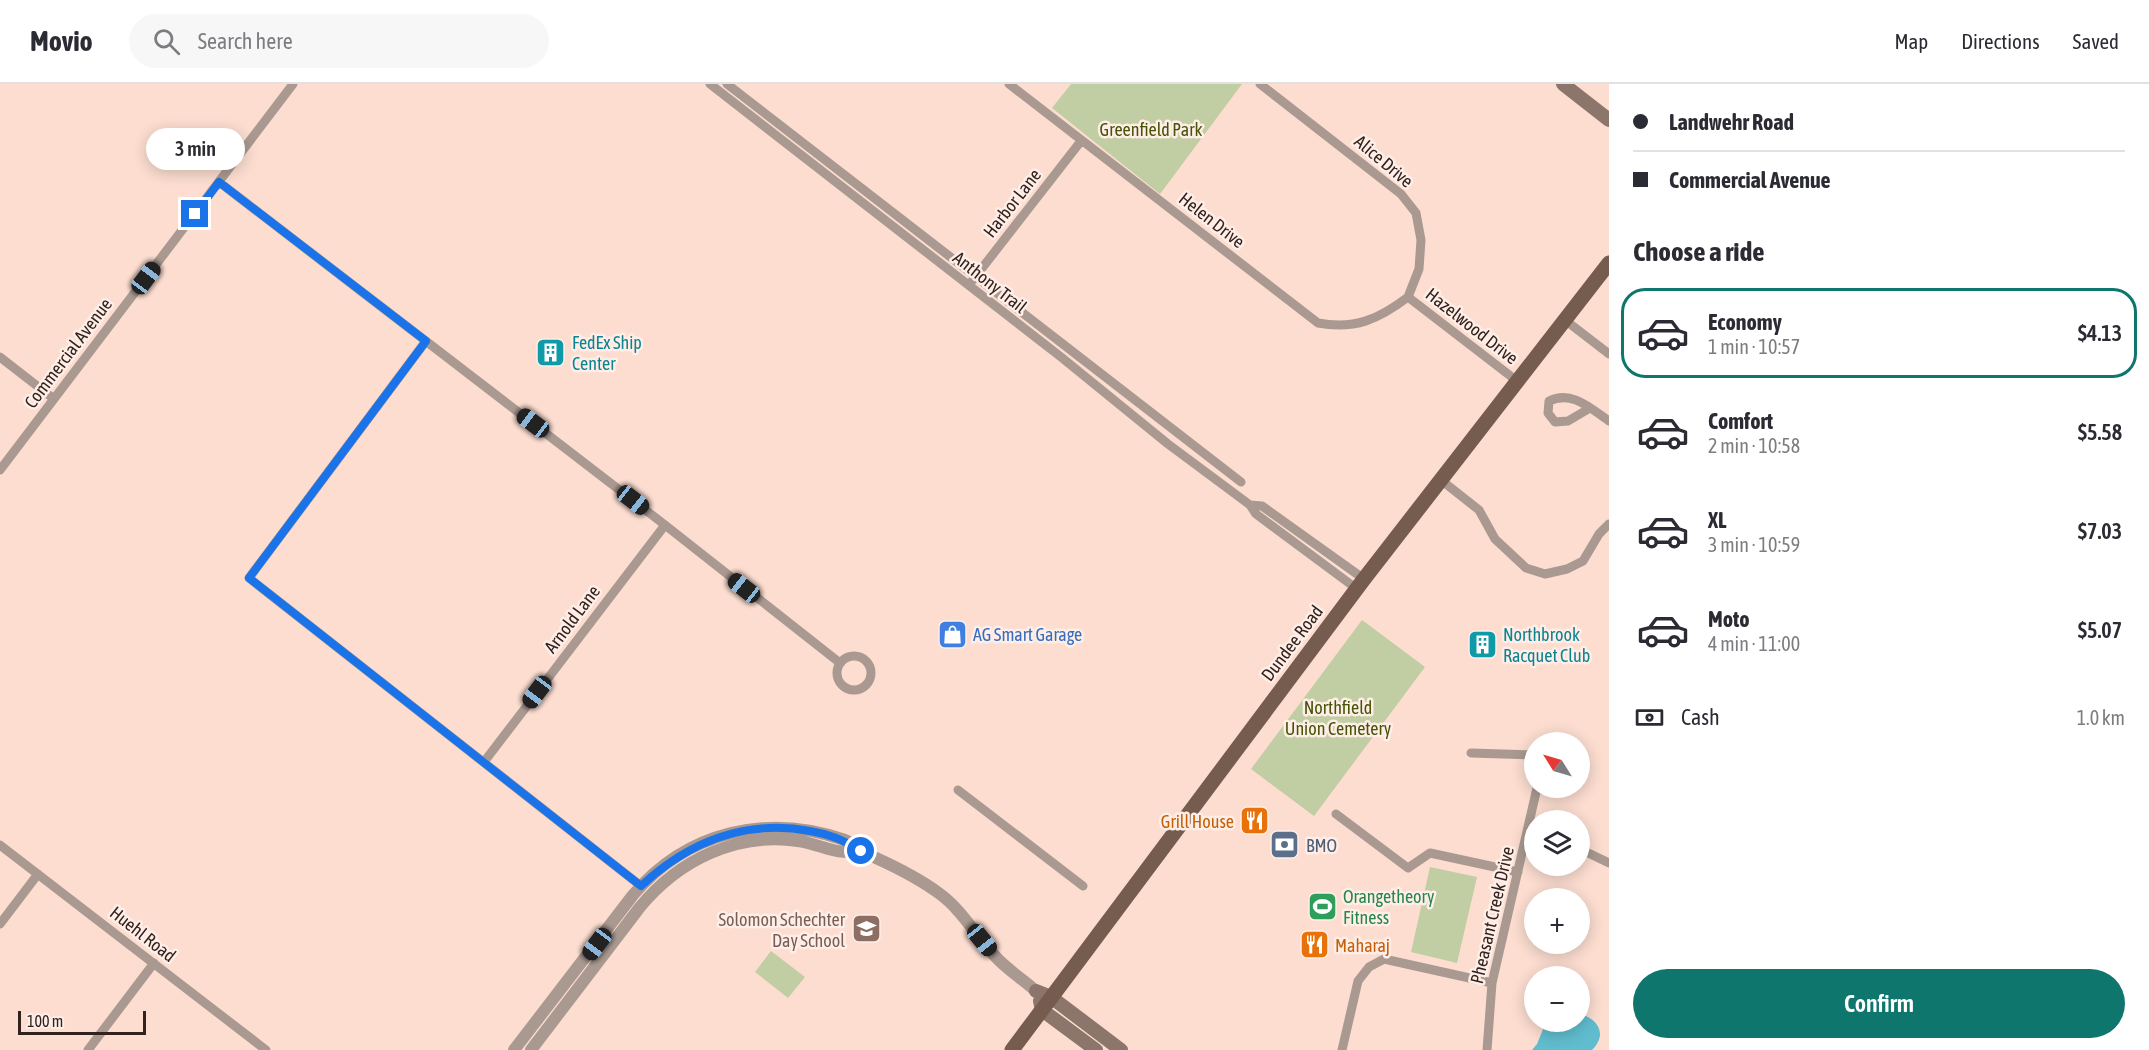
<!DOCTYPE html>
<meta charset="utf-8">
<style>
body{margin:0;font-family:"Asap Condensed",sans-serif;background:#f7f7f7;color:#2b2b33;height:100vh;display:flex;flex-direction:column;font-size:22px;white-space:nowrap}
*{box-sizing:border-box;margin:0}
p{font-size:20px;color:#7c7c81}
.icon{flex:none;width:33px;height:33px;fill:none;stroke:currentColor;stroke-width:2;stroke-linecap:round;stroke-linejoin:round}
.map{position:relative;flex:1;overflow:hidden}
.side{display:flex;flex-direction:column;background:#fff;width:540px}
.side>*{flex:none}
.hud{display:grid;align-content:center;height:132px;padding:0 24px;background:#fff}
.needle{width:39px;rotate:307deg}
.buttons{position:absolute;left:1524px;top:648px;display:grid;gap:12px}
.buttons a{display:grid;place-items:center;width:66px;height:66px;border-radius:50%;background:#fff;box-shadow:0 3px 15px #0003;font-size:30px}
.scale{position:absolute;left:18px;bottom:15px;width:128px;box-sizing:border-box;padding-left:6px;border:3px solid #31221d;border-top:0;font-size:16px;line-height:21px;white-space:nowrap;color:#31221d;-webkit-text-stroke:4px #feeee7;paint-order:stroke}
.end{position:absolute;width:27px;height:27px;margin:-14px;border:8px solid #1a73e8;background:#fff;box-shadow:0 0 0 3px #fff}
.from{border-radius:50%}
.bubble{position:absolute;height:42px;border-radius:21px;background:#fff;box-shadow:0 3px 15px #0003;font-size:20px;font-weight:600;line-height:42px;text-align:center}
.car{position:absolute;width:18px;height:36px;margin:-18px -9px;border-radius:8px;box-shadow:0 0 4px 2px #0007;background:linear-gradient(#222 24%,#8ab4d8 0 40%,#222 0 76%,#8ab4d8 0 86%,#222 0)}
.hud b{display:flex;align-items:center;gap:21px;height:57px;font-size:22px}
.hud b+b{border-top:2px solid #e1e1e2}
.hud i{width:15px;height:15px;background:#2b2b33}
ul{padding:0;list-style:none}
li{display:flex;align-items:center;gap:18px;height:90px;margin:0 12px 9px;padding:0 12px;border:3px solid transparent;border-radius:24px}
li div{flex:1}
li b{display:block;font-size:22px}
li em{font-style:normal;font-weight:600}
li.selected{border-color:#0f766e}
li>.icon{width:54px;height:54px;stroke-width:1.5}
h2{padding:0 24px;font-size:27px;line-height:72px}
.pay{display:flex;align-items:center;gap:15px;height:66px;padding:0 24px;font-size:22px}
.pay p{margin-inline-start:auto}
.action{display:flex;gap:12px;margin-top:auto;padding:12px 24px}
.action a{flex:1;height:69px;border-radius:36px;background:#0f766e;color:#fff;font-size:24px;font-weight:600;line-height:69px;text-align:center}
header{display:flex;align-items:center;gap:36px;box-sizing:border-box;height:84px;padding:0 30px;background:#fff;border-bottom:2px solid #e1e1e2}
header strong{font-size:28px}
nav{display:flex;gap:33px;margin-inline-start:auto;font-size:21px}
.search{width:420px;height:54px;background:#f7f7f7;display:flex;align-items:center;gap:15px;box-sizing:border-box;padding:0 21px;border-radius:33px;color:#7c7c81;font-size:22px}
main{display:flex;flex:1;min-height:0}
.map>svg:first-child{display:block}
.green{fill:#c1cda2}
.water{fill:#60bdce}
.lines{fill:none;stroke-linecap:round;stroke-linejoin:round}
.minor{stroke:#a99991;stroke-width:9}
.tertiary{stroke:#a99991;stroke-width:12}
.secondary{stroke:#8c756a;stroke-width:14}
.primary{stroke:#765c4e;stroke-width:15}
.route{stroke:#1a73e8;stroke-width:8}
.labels{text-anchor:middle;dominant-baseline:central;stroke-width:5;stroke-linejoin:round;paint-order:stroke}
.park-label{font-size:18px;fill:#465406;stroke:#feeee7}
.street-label{font-size:18px;fill:#31221d;stroke:#feeee7}
.culture-label{font-size:18px;fill:#0d838f;stroke:#feeee7;text-anchor:start}
.shop-label{font-size:18px;fill:#366cbe;stroke:#feeee7;text-anchor:start}
.food-label{font-size:18px;fill:#c56008;stroke:#feeee7;text-anchor:end}
.service-label{font-size:18px;fill:#4e5e75;stroke:#feeee7;text-anchor:start}
.leisure-label{font-size:18px;fill:#27864d;stroke:#feeee7;text-anchor:start}
.education-label{font-size:18px;fill:#785e54;stroke:#feeee7;text-anchor:end}
</style>
<header>
<strong>Movio</strong>
<div class="search"><svg class="icon" aria-label="search" viewBox="0 0 24 24"><circle cx="10" cy="10" r="6"/><path d="M15 15l6 6"/></svg>Search here</div>
<nav><a>Map</a><a>Directions</a><a>Saved</a></nav>
</header>
<main>
<div class="map">
<svg width="1609" height="966" viewBox="0 0 1609 966">
<rect width="100%" height="100%" fill="#fcddd0"/>
<path class="green" d="M 1071,0 L 1242,0 L 1160,110 L 1052,24 Z
M 1362,536 L 1425,583 L 1314,732 L 1251,685 Z
M 1430,783 L 1477,793 L 1457,879 L 1411,868 Z
M 771,867 L 805,893 L 788,914 L 755,888 Z"/>
<path class="water" d="M 1580,930 C 1598,935 1608,950 1592,966 L 1532,966 L 1537,960 L 1546,938 L 1580,938 Z"/>
<g class="lines">
<path class="minor" d="M 710,0 L 1061,273 L 1168,360 L 1250,421
M 727,0 L 1241,398
M 1009,0 L 1318,239 C 1355,246 1379,235 1408,213
M 1260,0 L 1401,110 L 1416,129 L 1421,156 L 1419,185 L 1408,213
M 219,98 L 665,441 L 840,579
M 972,197 L 1081,57
M 1408,213 L 1517,297
M 1565,236 L 1609,270
M 426,257 L 249,494 L 641,802
M 0,273 L 54,315
M 1590,324 L 1568,337 L 1555,338 L 1548,329 L 1549,317 C 1572,306 1590,324 1609,337
M 0,386 L 293,0
M 1441,396 L 1479,426 L 1495,455 L 1526,484 L 1545,490 L 1567,485 L 1583,477 L 1599,450 L 1609,440
M 1357,505 L 1256,430 L 1250,421 L 1262,422 L 1364,495
M837 589a17 17 0 1 1 34 0a17 17 0 1 1-34 0Z
M 1471,669 L 1534,671
M 484,678 L 665,441
M 958,706 L 1083,802
M 1336,730 L 1408,784 L 1430,769 L 1518,788
M 0,761 L 266,966
M 1580,765 L 1609,779
M 0,840 L 38,790
M 88,966 L 154,879
M 1342,966 L 1358,897 L 1369,883 L 1384,875 L 1492,899
M 1487,966 L 1492,899 L 1537,704"/>
<path class="tertiary" d="M 514,966 L 633,811 C 687,747 767,729 845,756 C 855,760 866,769 876,774 C 898,784 920,795 940,810 C 962,826 976,852 994,871 C 1006,885 1023,895 1036,907
M 531,966 L 640,823 C 679,776 736,748 798,757 C 824,761 833,771 861,767"/>
<path class="secondary" d="M 1563,0 L 1609,36
M 1036,907 L 1051,913 L 1121,966
M 1040,917 L 1042,926 L 1096,966"/>
<path class="primary" d="M 1012,966 L 1364,495 L 1609,179"/>
</g>
<g class="lines">
<path class="route" d="M 195,130 L 219,98 L 426,257 L 249,494 L 641,802 C 688,758 745,735 810,747 C 829,750 845,756 861,767"/>
</g>
<defs>
<symbol id="building-square" viewBox="-11 -11 22 22"><rect x="-9" y="-9" width="18" height="18" rx="4" fill="#0f9aa8" stroke="#feeee7"/><path d="M-4-6H4V6H1V3H-1V6H-4ZM-2.5-4.3h1.7v1.8h-1.7ZM.8-4.3h1.7v1.8H.8ZM-2.5-1h1.7V.8h-1.7ZM.8-1h1.7V.8H.8Z" fill="#fff"/></symbol>
<symbol id="shop-square" viewBox="-11 -11 22 22"><rect x="-9" y="-9" width="18" height="18" rx="4" fill="#3f7fe0" stroke="#feeee7"/><path d="M-5-2.5h2.3a2.7 3.5 0 0 1 5.4 0H5L5.5 6h-11ZM-1.5-2.5h3a1.5 2.3 0 0 0-3 0Z" fill="#fff"/></symbol>
<symbol id="restaurant-square" viewBox="-11 -11 22 22"><rect x="-9" y="-9" width="18" height="18" rx="4" fill="#e8710a" stroke="#feeee7"/><path d="M-5-6h1v4h1v-4h1v4h1v-4h1v5L-1.5 .5V6h-2V.5L-5-1ZM5-6V6H3V1.5H1.5Q1.5-4 5-6Z" fill="#fff"/></symbol>
<symbol id="bank-square" viewBox="-11 -11 22 22"><rect x="-9" y="-9" width="18" height="18" rx="4" fill="#5c6f8a" stroke="#feeee7"/><path d="M-6-4H6V4H-6ZM0-2.3a2.3 2.3 0 1 0 0 4.6a2.3 2.3 0 1 0 0-4.6Z" fill="#fff"/></symbol>
<symbol id="stadium-square" viewBox="-11 -11 22 22"><rect x="-9" y="-9" width="18" height="18" rx="4" fill="#2e9e5b" stroke="#feeee7"/><path d="M0-5a6.5 5 0 1 0 0 10a6.5 5 0 1 0 0-10ZM-3.5-1.8h7v3.6h-7Z" fill="#fff"/></symbol>
<symbol id="school-square" viewBox="-11 -11 22 22"><rect x="-9" y="-9" width="18" height="18" rx="4" fill="#8d6e63" stroke="#feeee7"/><path d="M0-5L7-2L0 1L-7-2ZM-4 1L0 2.5L4 1V4Q0 6-4 4Z" fill="#fff"/></symbol>
</defs>
<g fill-rule="evenodd">
<use href="#building-square" x="534" y="252" width="33" height="33"/>
<use href="#shop-square" x="936" y="534" width="33" height="33"/>
<use href="#building-square" x="1466" y="544" width="33" height="33"/>
<use href="#restaurant-square" x="1238" y="720" width="33" height="33"/>
<use href="#bank-square" x="1268" y="744" width="33" height="33"/>
<use href="#stadium-square" x="1306" y="806" width="33" height="33"/>
<use href="#school-square" x="850" y="828" width="33" height="33"/>
<use href="#restaurant-square" x="1298" y="844" width="33" height="33"/>
</g>
<g class="labels">
<g class="park-label">
<text x="1151" y="45">Greenfield Park</text>
<text x="1338" y="623">Northfield<tspan x="1338" dy="21">Union Cemetery</tspan></text>
</g>
<g class="street-label">
<text transform="translate(1384 77) rotate(40)">Alice Drive</text>
<text transform="translate(1012 119) rotate(-52)">Harbor Lane</text>
<text transform="translate(1212 136) rotate(38)">Helen Drive</text>
<text transform="translate(990 198) rotate(38)">Anthony Trail</text>
<text transform="translate(1472 242) rotate(38)">Hazelwood Drive</text>
<text transform="translate(68 269) rotate(-53)">Commercial Avenue</text>
<text transform="translate(572 535) rotate(-53)">Arnold Lane</text>
<text transform="translate(1292 559) rotate(-53)">Dundee Road</text>
<text transform="translate(1492 831) rotate(-77)">Pheasant Creek Drive</text>
<text transform="translate(143 850) rotate(38)">Huehl Road</text>
</g>
<g class="culture-label">
<text x="572" y="258">FedEx Ship<tspan x="572" dy="21">Center</tspan></text>
<text x="1503" y="550">Northbrook<tspan x="1503" dy="21">Racquet Club</tspan></text>
</g>
<g class="shop-label">
<text x="973" y="550">AG Smart Garage</text>
</g>
<g class="food-label">
<text x="1234" y="737">Grill House</text>
<text x="1335" y="861" text-anchor="start">Maharaj</text>
</g>
<g class="service-label">
<text x="1306" y="761">BMO</text>
</g>
<g class="leisure-label">
<text x="1343" y="812">Orangetheory<tspan x="1343" dy="21">Fitness</tspan></text>
</g>
<g class="education-label">
<text x="845" y="835">Solomon Schechter<tspan x="845" dy="21">Day School</tspan></text>
</g>
</g>
</svg>
<div class="buttons">
<a><svg class="needle" viewBox="-14 -14 28 28"><path d="M0-13l5 13h-10z" fill="#e53935"/><path d="M0 13l5-13h-10z" fill="#7c7c81"/></svg></a>
<a><svg class="icon" aria-label="layers" viewBox="0 0 24 24"><path d="M12 4l9 5-9 5-9-5zM3 14l9 5 9-5"/></svg></a>
<a>+</a>
<a>−</a>
</div>
<div class="scale">100 m</div>
<i class="end from" style="left:861px;top:767px"></i>
<i class="end" style="left:195px;top:130px"></i>
<div class="bubble" style="left:146px;top:44px;width:99px">3 min</div>
<i class="car" style="left:146px;top:194px;rotate:37deg"></i>
<i class="car" style="left:533px;top:339px;rotate:307deg"></i>
<i class="car" style="left:633px;top:416px;rotate:128deg"></i>
<i class="car" style="left:744px;top:504px;rotate:308deg"></i>
<i class="car" style="left:537px;top:608px;rotate:217deg"></i>
<i class="car" style="left:982px;top:856px;rotate:141deg"></i>
<i class="car" style="left:597px;top:860px;rotate:217deg"></i>
</div>
<section class="side">
<div class="hud">
<b><i class="from"></i>Landwehr Road</b>
<b><i></i>Commercial Avenue</b>
</div>
<h2>Choose a ride</h2>
<ul>
<li class="selected"><svg class="icon" aria-label="car" viewBox="0 0 24 24"><path d="M5 17H2v-5l4-1 3-4h7l3 4 3 1v5h-3M9 17h6M6 11h13"/><circle cx="7" cy="17" r="2"/><circle cx="17" cy="17" r="2"/></svg><div><b>Economy</b><p>1 min · 10:57</p></div><em>$4.13</em></li>
<li><svg class="icon" aria-label="car" viewBox="0 0 24 24"><path d="M5 17H2v-5l4-1 3-4h7l3 4 3 1v5h-3M9 17h6M6 11h13"/><circle cx="7" cy="17" r="2"/><circle cx="17" cy="17" r="2"/></svg><div><b>Comfort</b><p>2 min · 10:58</p></div><em>$5.58</em></li>
<li><svg class="icon" aria-label="car" viewBox="0 0 24 24"><path d="M5 17H2v-5l4-1 3-4h7l3 4 3 1v5h-3M9 17h6M6 11h13"/><circle cx="7" cy="17" r="2"/><circle cx="17" cy="17" r="2"/></svg><div><b>XL</b><p>3 min · 10:59</p></div><em>$7.03</em></li>
<li><svg class="icon" aria-label="car" viewBox="0 0 24 24"><path d="M5 17H2v-5l4-1 3-4h7l3 4 3 1v5h-3M9 17h6M6 11h13"/><circle cx="7" cy="17" r="2"/><circle cx="17" cy="17" r="2"/></svg><div><b>Moto</b><p>4 min · 11:00</p></div><em>$5.07</em></li>
</ul>
<div class="pay"><svg class="icon" aria-label="cash" viewBox="0 0 24 24"><path d="M3 7h18v10H3z"/><circle cx="12" cy="12" r="2"/></svg>Cash<p>1.0 km</p></div>
<div class="action"><a>Confirm</a></div>
</section>
</main>
